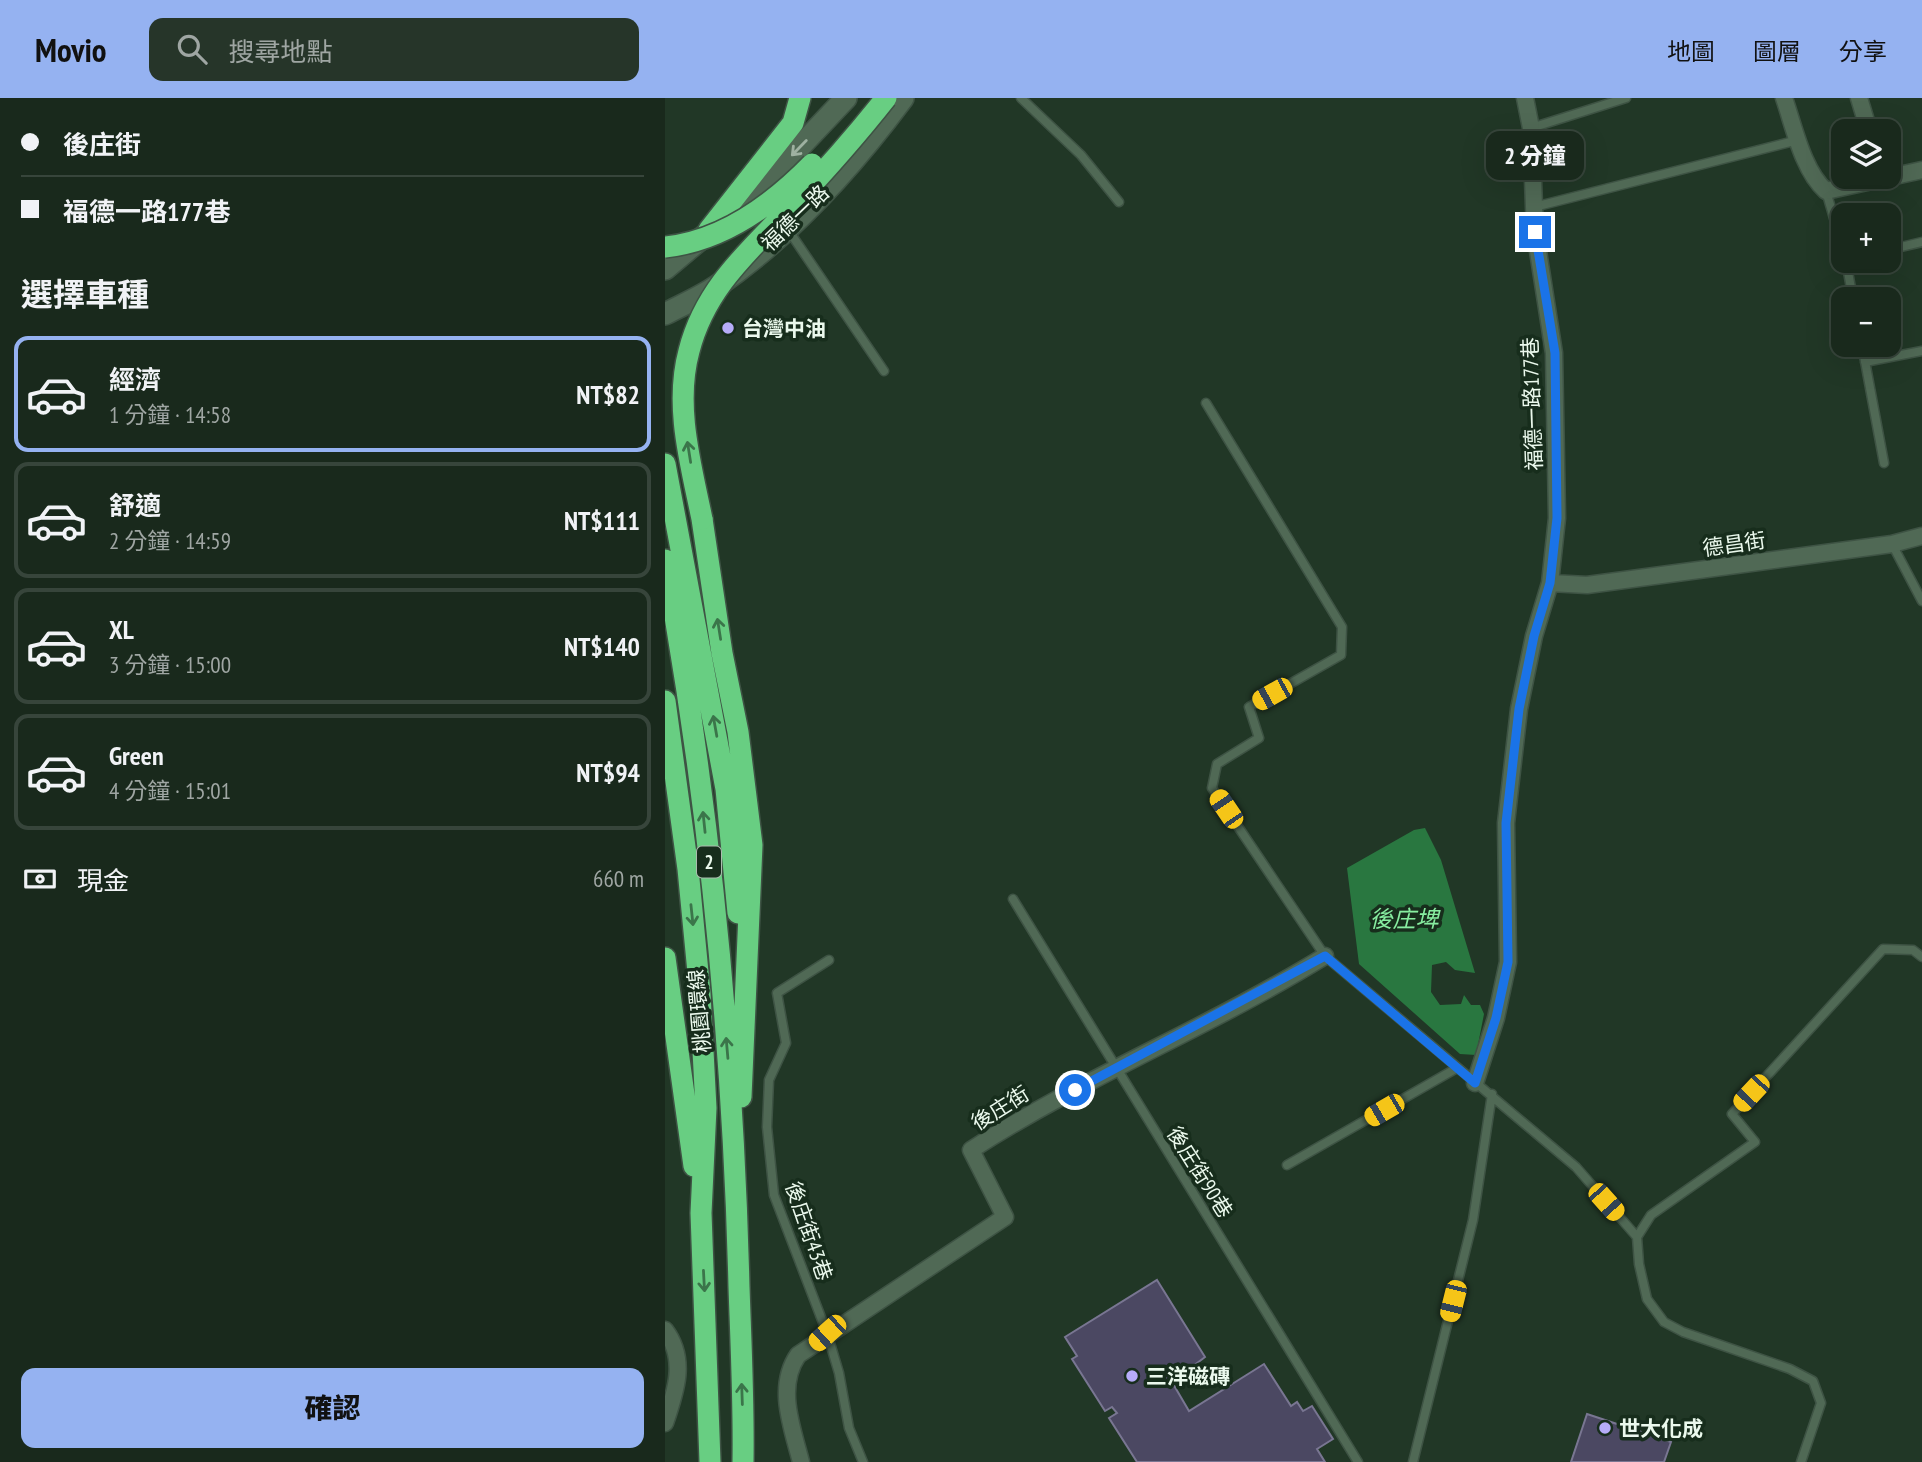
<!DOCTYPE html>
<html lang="zh-TW">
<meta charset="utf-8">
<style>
body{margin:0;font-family:"PT Sans Narrow","Noto Sans TC",sans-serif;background:#263529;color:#f1f3f6;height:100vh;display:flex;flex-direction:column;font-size:26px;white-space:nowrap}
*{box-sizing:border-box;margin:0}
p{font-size:23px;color:#9fa6a3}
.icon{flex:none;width:38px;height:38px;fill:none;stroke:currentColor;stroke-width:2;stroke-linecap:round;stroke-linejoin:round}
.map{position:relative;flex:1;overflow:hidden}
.details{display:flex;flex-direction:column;background:#19291c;width:665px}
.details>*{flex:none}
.hud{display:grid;align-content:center;height:154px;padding:0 21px;background:#19291c}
.fabs{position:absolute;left:1166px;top:21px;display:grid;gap:14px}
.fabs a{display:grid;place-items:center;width:70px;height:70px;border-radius:14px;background:#19291c;box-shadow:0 7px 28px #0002,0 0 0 2px #37453b;font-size:35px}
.end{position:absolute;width:32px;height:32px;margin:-16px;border:9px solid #1a73e8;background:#fff;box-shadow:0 0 0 4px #fff}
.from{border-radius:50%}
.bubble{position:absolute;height:49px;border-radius:14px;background:#19291c;box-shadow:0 7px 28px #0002,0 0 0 2px #37453b;font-size:23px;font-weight:800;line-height:49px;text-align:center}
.car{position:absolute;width:21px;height:42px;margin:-21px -10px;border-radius:9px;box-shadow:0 0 5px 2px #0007;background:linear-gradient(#f5c518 24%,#345 0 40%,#f5c518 0 76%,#345 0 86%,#f5c518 0)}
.hud b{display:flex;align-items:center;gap:24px;height:66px;font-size:26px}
.hud b+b{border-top:2px solid #37453b}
.hud i{width:18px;height:18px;background:#f1f3f6}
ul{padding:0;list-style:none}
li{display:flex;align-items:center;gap:21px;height:116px;margin:0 14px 10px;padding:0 7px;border:4px solid #37453b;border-radius:14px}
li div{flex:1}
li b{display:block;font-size:26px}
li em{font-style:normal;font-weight:800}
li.active{border-color:#95b2f1}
li>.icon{width:63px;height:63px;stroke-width:1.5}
h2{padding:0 21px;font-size:32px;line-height:84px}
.pay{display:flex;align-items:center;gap:18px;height:77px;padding:0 21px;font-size:26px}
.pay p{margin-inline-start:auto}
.cta{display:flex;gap:14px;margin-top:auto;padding:14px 21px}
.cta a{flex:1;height:80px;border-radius:14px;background:#95b2f1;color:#111;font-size:28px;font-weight:800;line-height:80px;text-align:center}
header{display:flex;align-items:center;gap:42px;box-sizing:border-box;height:98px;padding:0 35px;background:#95b2f1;color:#111}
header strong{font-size:33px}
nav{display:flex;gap:38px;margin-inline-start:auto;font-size:24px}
.search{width:490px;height:63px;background:#263529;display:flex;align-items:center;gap:18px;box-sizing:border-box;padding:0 24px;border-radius:14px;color:#9fa6a3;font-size:26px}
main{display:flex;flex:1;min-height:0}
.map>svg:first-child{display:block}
.water{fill:#297740}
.building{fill:#4b4862;stroke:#797692;stroke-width:2}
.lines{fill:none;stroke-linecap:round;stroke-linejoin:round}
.lane-casing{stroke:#3e5344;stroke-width:11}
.street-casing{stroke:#3e5344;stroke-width:19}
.secondary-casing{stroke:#3e5344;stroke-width:24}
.highway-casing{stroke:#3e5344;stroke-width:24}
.lane{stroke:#506955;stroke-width:8}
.street{stroke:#506955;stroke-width:16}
.secondary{stroke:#506955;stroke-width:21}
.highway{stroke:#68ce82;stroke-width:21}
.highway-bridge-casing{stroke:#3e5344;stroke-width:24;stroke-linecap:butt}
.highway-bridge{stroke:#68ce82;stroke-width:21}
.oneway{stroke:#9eb1a1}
.oneway2{stroke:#3b754a}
.route{stroke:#1a73e8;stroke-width:9}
.poi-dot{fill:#b6acf8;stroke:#172d1c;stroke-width:2.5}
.labels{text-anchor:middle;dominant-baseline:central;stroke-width:7;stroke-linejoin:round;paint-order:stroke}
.shield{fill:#172d1c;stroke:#abbcae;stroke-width:2}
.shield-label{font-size:19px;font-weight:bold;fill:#ebf9ed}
.street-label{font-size:21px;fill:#ebf9ed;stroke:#172d1c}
.poi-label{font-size:21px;font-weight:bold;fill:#ebf9ed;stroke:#172d1c;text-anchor:start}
.water-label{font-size:23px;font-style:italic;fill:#87eda0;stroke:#172d1c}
</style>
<header>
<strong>Movio</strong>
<div class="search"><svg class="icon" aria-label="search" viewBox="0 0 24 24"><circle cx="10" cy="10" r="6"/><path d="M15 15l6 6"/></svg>搜尋地點</div>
<nav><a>地圖</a><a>圖層</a><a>分享</a></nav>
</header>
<main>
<section class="details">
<div class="hud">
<b><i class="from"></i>後庄街</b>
<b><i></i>福德一路177巷</b>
</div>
<h2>選擇車種</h2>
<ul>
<li class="active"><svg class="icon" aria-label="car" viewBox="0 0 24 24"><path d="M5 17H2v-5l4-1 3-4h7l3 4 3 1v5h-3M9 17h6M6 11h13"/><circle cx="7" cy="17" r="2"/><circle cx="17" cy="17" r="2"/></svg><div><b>經濟</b><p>1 分鐘 · 14:58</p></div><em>NT$82</em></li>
<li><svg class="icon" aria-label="car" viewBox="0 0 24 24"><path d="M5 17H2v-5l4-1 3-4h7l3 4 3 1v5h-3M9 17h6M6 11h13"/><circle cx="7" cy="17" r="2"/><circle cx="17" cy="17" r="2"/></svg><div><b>舒適</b><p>2 分鐘 · 14:59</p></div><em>NT$111</em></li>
<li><svg class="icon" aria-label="car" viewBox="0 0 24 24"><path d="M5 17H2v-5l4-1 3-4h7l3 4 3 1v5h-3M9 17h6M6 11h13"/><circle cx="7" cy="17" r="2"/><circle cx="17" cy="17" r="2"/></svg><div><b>XL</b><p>3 分鐘 · 15:00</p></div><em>NT$140</em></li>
<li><svg class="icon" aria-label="car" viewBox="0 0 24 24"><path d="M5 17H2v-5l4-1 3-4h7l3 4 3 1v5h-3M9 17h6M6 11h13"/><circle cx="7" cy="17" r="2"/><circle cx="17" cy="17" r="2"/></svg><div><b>Green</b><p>4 分鐘 · 15:01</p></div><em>NT$94</em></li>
</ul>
<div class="pay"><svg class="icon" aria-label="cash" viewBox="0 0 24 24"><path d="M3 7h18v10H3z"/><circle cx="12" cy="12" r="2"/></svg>現金<p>660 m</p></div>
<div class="cta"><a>確認</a></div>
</section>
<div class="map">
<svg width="1257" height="1364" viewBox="0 0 1257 1364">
<rect width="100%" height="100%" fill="#213726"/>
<path class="water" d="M 760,730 L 776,762 L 810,875 L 790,872 L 781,864 L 767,867 L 766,894 L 775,907 L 796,906 L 799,897 L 806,907 L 815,907 L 819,916 L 811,957 L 795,956 L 694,866 L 682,770 L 749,732 Z"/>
<path class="building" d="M 492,1182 L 540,1259 L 507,1284 L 524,1313 L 599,1266 L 626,1308 L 632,1304 L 638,1313 L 647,1308 L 668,1341 L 652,1351 L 660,1364 L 472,1364 L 444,1320 L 452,1315 L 447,1309 L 440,1313 L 407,1261 L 412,1258 L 400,1239 Z
M 922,1316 L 1006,1344 L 999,1364 L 906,1364 Z"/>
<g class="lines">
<defs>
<path id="lane" d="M 356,0 L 416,57 L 454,104
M 866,30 L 961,0
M 1161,93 L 1178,151
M 869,109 L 1133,42
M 124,133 L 219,273
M 1223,152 L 1257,144
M 1181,163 L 1188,201
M 1197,247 L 1219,365
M 1200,264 L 1257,253
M 541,305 L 677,529 L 676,557 L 584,609 L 594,640 L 552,666 L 547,690 L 660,858 L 911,1069 L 972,1139
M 1227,446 L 1257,503
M 348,801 L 693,1364
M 164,862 L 112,895 L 121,945 L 104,982 L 102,1029 L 109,1097 L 162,1235 L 174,1275 L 184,1330 L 198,1364
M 622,1067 L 792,970
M 748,1364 L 808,1122 L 827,996
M 1136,1364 L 1156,1305 L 1148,1283 L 1125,1271 L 1018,1234 L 999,1224 L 982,1201 L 974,1166 L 972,1139 L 986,1117 L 1090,1044 L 1067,1016 L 1218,851 L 1248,852 L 1257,859"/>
<path id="street" d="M 1119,0 C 1129,29 1138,73 1161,93 L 1257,72
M 1194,0 L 1204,33
M 885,485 L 922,487 L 1227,446 L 1257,438
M 810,985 L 831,920 L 843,864 L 841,725 L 854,611 L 869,538 L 885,485 L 892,420 L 889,255 L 870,134 L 866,30 L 860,0
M 0,1232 C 22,1261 11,1293 0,1325
M 136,1364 C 127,1329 111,1289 133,1257 L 340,1119 L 306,1052 C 419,979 545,929 660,858"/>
<path id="secondary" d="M 0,171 L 94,92 L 181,0
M 0,216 C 17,207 36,199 52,188 C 125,138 186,70 238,0"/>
<path id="highway" d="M 44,132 L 128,25 L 135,0
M 0,366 L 61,691 L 73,815
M 37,421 L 57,555 L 73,634 L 87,747 L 76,999
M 0,462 C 44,702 68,946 74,1189 C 76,1247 79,1306 78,1364
M 0,603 L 23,771 L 35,895 L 41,1010 L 36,1115 L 45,1364
M 0,860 L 29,1068"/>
</defs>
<use href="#lane" class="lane-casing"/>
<use href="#street" class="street-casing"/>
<use href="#secondary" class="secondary-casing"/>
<use href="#highway" class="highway-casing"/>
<use href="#lane" class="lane"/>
<use href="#street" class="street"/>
<use href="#secondary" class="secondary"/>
<use href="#highway" class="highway"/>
<defs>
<path id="highway-bridge" d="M 0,149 C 58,143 108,106 147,66
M 37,421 C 26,367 9,308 24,253 C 40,190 84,153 127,108 C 160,73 191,38 221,0"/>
</defs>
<use href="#highway-bridge" class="highway-bridge-casing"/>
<use href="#highway-bridge" class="highway-bridge"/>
</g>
<defs><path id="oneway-shaft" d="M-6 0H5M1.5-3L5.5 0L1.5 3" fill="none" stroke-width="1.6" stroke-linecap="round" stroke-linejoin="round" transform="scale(1.75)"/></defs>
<use class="oneway" href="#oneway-shaft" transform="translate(134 50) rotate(134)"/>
<g class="oneway2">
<use href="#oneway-shaft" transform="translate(24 354) rotate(-99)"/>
<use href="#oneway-shaft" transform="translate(54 531) rotate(-99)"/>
<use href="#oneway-shaft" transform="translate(50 628) rotate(-100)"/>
<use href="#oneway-shaft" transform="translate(39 724) rotate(-96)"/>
<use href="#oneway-shaft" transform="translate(27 817) rotate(84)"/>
<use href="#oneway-shaft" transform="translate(62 950) rotate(-95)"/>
<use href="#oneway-shaft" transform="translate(39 1183) rotate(87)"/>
<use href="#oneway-shaft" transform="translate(77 1296) rotate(-92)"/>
</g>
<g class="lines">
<path class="route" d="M 410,992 L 660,858 L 810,985 L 831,920 L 843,864 L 841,725 L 854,611 L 869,538 L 885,485 L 892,420 L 890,255 L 870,134"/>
</g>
<g class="poi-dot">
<circle cx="63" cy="230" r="7"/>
<circle cx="467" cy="1278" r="7"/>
<circle cx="940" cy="1330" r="7"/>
</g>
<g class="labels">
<rect class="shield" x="32" y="748.5" width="24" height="31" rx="5"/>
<g class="shield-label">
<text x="44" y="764">2</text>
</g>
<g class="street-label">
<text transform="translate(130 120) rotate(-44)">福德一路</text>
<text transform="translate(867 306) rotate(-92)">福德一路177巷</text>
<text transform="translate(1069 446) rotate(-8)">德昌街</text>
<text transform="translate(34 913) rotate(-95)">桃園環線</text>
<text transform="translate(335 1010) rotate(-32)">後庄街</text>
<text transform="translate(535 1074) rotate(58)">後庄街90巷</text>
<text transform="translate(144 1133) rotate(71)">後庄街43巷</text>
</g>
<g class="poi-label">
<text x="77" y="230">台灣中油</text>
<text x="481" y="1278">三洋磁磚</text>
<text x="954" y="1330">世大化成</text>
</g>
<g class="water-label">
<text x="739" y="820">後庄埤</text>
</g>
</g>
</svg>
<div class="fabs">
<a><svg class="icon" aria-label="layers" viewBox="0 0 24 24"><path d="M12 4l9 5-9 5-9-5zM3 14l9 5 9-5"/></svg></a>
<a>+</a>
<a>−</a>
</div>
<i class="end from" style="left:410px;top:992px"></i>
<i class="end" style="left:870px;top:134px"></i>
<div class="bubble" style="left:821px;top:33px;width:98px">2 分鐘</div>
<i class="car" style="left:607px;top:596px;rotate:241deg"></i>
<i class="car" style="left:561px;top:711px;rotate:326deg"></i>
<i class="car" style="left:1086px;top:995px;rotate:223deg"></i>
<i class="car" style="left:719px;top:1012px;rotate:240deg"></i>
<i class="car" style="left:941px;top:1104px;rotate:138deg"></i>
<i class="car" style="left:788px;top:1203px;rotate:194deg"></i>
<i class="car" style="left:162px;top:1235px;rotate:228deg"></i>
</div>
</main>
